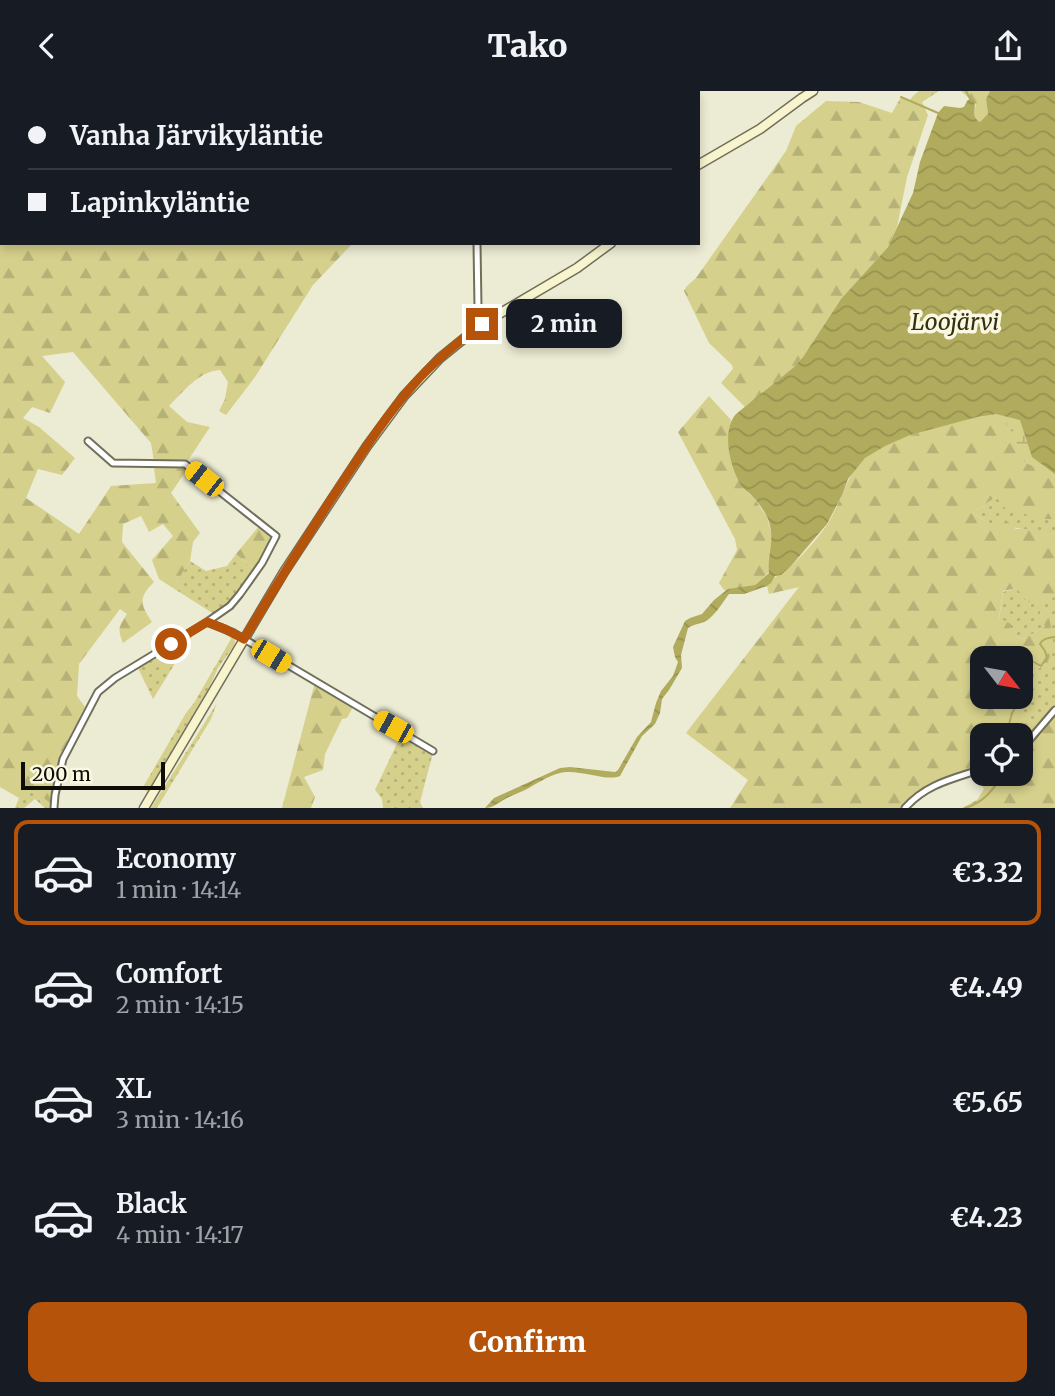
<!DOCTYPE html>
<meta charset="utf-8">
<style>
body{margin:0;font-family:Merriweather,serif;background:#20242c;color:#f1f3f6;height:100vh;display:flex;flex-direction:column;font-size:26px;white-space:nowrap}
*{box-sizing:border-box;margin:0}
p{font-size:23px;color:#9ea1a6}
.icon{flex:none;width:38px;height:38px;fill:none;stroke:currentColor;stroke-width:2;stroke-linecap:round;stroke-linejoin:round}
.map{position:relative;height:717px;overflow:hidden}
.details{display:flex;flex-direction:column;background:#171b24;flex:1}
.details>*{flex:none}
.guide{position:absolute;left:0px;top:0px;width:700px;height:154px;box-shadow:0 4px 10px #0003;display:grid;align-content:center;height:154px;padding:0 28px;background:#171b24}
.needle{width:46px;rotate:121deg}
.fabs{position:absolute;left:970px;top:555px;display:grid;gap:14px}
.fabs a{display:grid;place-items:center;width:63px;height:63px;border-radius:14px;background:#171b24;box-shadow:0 4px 10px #0003;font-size:35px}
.scale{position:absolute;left:21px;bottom:18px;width:144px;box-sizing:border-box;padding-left:7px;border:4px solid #0e0d06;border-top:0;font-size:19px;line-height:24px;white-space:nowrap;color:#0e0d06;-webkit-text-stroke:5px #faf8e2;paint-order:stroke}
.end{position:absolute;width:32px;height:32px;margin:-16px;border:9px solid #b45309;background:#fff;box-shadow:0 0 0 4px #fff}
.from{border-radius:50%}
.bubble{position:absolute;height:49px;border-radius:14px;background:#171b24;box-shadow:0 4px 10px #0003;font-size:23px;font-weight:800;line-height:49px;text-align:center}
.car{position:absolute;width:21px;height:42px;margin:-21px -10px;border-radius:9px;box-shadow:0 0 5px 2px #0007;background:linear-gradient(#f5c518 24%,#345 0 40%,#f5c518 0 76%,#345 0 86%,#f5c518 0)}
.guide b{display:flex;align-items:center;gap:24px;height:66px;font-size:26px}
.guide b+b{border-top:2px solid #363941}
.guide i{width:18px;height:18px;background:#f1f3f6}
ul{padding:12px 0 0;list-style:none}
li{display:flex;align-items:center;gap:21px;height:105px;margin:0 14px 10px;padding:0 14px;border:4px solid transparent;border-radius:14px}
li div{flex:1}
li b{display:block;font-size:26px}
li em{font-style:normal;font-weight:800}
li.current{border-color:#b45309}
li>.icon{width:63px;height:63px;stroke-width:1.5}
.action{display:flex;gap:14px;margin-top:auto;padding:14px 28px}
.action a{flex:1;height:80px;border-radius:14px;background:#b45309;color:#fff;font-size:28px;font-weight:800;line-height:80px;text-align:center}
header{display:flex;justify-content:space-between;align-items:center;height:91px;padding:0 28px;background:#171b24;font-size:32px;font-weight:800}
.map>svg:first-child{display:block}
.grass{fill:url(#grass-dots)}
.forest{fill:url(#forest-firs)}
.wetland{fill:url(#wetland-marsh)}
.water{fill:url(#water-waves)}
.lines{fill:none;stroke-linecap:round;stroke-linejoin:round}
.stream{stroke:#b1ab5d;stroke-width:2}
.street-casing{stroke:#706f5b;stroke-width:9}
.secondary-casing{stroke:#706f5b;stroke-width:11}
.street{stroke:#fff;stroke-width:5}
.secondary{stroke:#f7f4ce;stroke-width:8}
.route{stroke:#b45309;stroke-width:9}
.labels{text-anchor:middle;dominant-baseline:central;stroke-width:7;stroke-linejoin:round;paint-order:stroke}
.water-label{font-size:23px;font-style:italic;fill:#33300d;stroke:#faf8e2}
</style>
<header><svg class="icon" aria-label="back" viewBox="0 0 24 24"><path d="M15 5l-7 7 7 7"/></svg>Tako<svg class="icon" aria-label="share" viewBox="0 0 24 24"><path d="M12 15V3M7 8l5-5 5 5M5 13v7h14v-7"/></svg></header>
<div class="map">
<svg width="1055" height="717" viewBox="0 0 1055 717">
<defs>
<pattern id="grass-dots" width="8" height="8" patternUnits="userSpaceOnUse" patternTransform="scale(1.75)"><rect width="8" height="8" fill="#d5d08b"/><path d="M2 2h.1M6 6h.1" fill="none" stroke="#b6b176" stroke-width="1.8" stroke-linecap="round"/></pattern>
<pattern id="forest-firs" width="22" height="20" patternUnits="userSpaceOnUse" patternTransform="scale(1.75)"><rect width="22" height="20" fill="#d5d08b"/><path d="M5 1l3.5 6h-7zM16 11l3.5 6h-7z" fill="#b6b176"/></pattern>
<pattern id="wetland-marsh" width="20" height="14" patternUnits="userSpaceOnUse" patternTransform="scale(1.75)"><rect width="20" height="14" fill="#d5d08b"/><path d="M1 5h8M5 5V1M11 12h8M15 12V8" fill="none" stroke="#b6b176"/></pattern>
<pattern id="water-waves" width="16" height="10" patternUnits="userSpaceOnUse" patternTransform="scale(1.75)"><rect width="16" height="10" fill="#b1ab5d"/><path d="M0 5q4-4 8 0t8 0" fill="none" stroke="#97924f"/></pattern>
</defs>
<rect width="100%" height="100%" fill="#ecebd4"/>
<path class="grass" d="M 996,406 L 1044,428 L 1055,428 L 1055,443 L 991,433 L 972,422 Z
M 236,463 L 255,479 C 241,499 234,509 214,523 L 173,497 L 190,470 L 206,480 L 227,475 Z
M 1015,497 L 1051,508 L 1055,505 L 1055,616 L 1032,641 L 1019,631 L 1023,604 L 1020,602 L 1020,592 L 1048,570 L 1048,518 L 1040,521 L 1046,536 L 1023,548 L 1008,541 L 999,528 L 1003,501 Z
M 230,545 L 234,547 L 235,552 L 233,556 L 218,577 L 208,599 L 149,699 L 146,700 L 142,698 L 186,622 L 194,612 L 231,548 Z
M 192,546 L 187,553 L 153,608 L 138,577 Z
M 217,612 L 211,628 L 157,717 L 151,717 Z
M 403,640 L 434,658 L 420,711 L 423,717 L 383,717 L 382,708 L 375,699 Z
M 35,699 L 51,713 L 50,717 L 45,717 L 35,708 L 24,717 L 15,717 L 19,707 Z"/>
<path class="forest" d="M 0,0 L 527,0 L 525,2 L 2,2 L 2,152 L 353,152 L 313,194 L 255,286 L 226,324 L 219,320 L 225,308 L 228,291 L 220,279 C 199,280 183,301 169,315 L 187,331 L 210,336 L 187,371 L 154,371 L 151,352 L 73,261 L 42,265 L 65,291 L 50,322 L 32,316 L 23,327 L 39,336 L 75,367 L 62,384 L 38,378 L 26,407 L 79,443 L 111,395 L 156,392 L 154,376 L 184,375 L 188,377 L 171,402 L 200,442 L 193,451 L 190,470 L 173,497 L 159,488 L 152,469 L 173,445 L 163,433 L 149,441 L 141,425 L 123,433 L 122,451 L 154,491 C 138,507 140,513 152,531 L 123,552 C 117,537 119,536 127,523 L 120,518 L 79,573 L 77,605 L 85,616 L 59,666 L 51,713 L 35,700 L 19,707 L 0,696 Z
M 919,0 L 939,0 L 922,11 L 928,24 L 907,86 L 897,136 L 888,156 L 841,208 L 803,266 L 794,276 L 745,316 L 721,292 L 733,278 L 732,274 L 709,252 L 684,200 L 686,196 L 696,187 L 786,60 L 796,35 L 826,10 L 859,11 L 892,22 L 901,6 L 910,9 L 913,5 Z
M 961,0 L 990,0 L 986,8 L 988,24 L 980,31 C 973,26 974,22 976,14 Z
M 709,305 L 731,329 L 729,346 L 743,397 L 754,407 L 767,426 L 772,445 L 772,459 L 769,470 L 769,481 L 755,494 L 725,500 L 719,492 L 737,459 L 735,448 L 678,341 Z
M 996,323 L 1020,329 L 1055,383 L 1055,428 L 1044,428 L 1006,418 L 996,406 L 972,422 L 991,433 L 1001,425 L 1016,438 L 1033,438 L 1055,443 L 1055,505 L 1051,508 L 1027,511 L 1016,497 L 1003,500 L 999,527 L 1011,533 L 1009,541 L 1023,548 L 1045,536 L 1040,520 L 1048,518 L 1054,556 L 1048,570 L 1020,592 L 1020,567 L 982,567 L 982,606 L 1020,606 L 1020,602 L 1023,604 L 1023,619 L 1019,631 L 1032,641 L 1020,651 L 1020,644 L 982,644 L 982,674 C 950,685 925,691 902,717 L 730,717 L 748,689 L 686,642 L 799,496 L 769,503 L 767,495 C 770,493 772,490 774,487 C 779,483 786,480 791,475 C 804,463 817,448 827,434 C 841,412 845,386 864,368 C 888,345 962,328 996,323 Z
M 260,434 L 271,443 L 272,449 L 255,479 L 236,463 Z
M 314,595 L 317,595 L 353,616 L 347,627 L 342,628 L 325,663 L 323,679 L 304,686 L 315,706 L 311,717 L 282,717 Z
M 1055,623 L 1055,717 L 962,717 L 977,709 L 984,698 L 974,683 L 982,681 L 982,682 L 1020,682 L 1020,662 Z"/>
<path class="wetland" d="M 1020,310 L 1055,383 L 1025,372 C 1013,350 1018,342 996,323 C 958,328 920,339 885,355 L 887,343 Z"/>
<path class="water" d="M 990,0 L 1055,0 L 1055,383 L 1032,366 L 1020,329 L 996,323 L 977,326 L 910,344 L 885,355 L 865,367 L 848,388 L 842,404 L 827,433 L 791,475 L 781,484 L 775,485 L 771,492 L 767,495 L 744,503 L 729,503 C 723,511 717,521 710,527 C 704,533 695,532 688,537 L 681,564 L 682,577 L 669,599 L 662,608 L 660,622 L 655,633 L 642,645 L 620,685 C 606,691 578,677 560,682 C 548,685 536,693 525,699 C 518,702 511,705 505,708 C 498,712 493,717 485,717 L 494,707 L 560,677 L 570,676 L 615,681 L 618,679 L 637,646 L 651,631 L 656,612 L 661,600 L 673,585 L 678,571 L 675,566 L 673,556 L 685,530 L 690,527 L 702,523 L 714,509 L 728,498 L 755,494 L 769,482 C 767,462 776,450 768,428 C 765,421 758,411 753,406 C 749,401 744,399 741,394 C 730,376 721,340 736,323 L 794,276 L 803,266 L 841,208 L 888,156 L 913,102 L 920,71 L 938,22 L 944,15 L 960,17 L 964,16 L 967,10 L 971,7 L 974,9 C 977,18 970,25 980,31 L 988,23 L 986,8 Z"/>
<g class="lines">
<path class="stream" d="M 966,0 L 971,9
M 94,2 L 94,0
M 901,6 L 938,22
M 1020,594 L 1023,586 L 1029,579 L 1028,574 L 1032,570 L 1041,575 L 1047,567 L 1045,560 L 1040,553 C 1042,548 1050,546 1055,546
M 999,644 L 1001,637 L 1009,633 L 1012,622 L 1015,617 L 1013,614 L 1013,608 L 1010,606
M 965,717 C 985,711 993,698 1005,682"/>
<defs>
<path id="street" d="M 529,2 L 530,0
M 477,152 L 478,216 L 482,233
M 207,531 L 234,542 L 433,660
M 1020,660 L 1055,619
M 54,717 L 55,704 L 63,668 L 98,601 L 115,587 L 207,531 L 230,515 L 240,503 L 262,472 L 276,445 L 185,373 L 113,372 L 88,350
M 905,717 C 926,693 952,688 982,678"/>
<path id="secondary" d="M 698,74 L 760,38 L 802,7 L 813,0
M 144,717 L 284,481 L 367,355 L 404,305 L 440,267 L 482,233 L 577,177 L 611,152"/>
</defs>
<use href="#street" class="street-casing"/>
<use href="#secondary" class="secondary-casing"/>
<use href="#street" class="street"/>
<use href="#secondary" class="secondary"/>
</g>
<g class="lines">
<path class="route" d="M 171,553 L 207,531 L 225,538 L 244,548 C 272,501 302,453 332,407 C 358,368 383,328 414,293 C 434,270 458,251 482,233"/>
</g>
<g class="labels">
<g class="water-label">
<text x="955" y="230">Loojärvi</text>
</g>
</g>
</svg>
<div class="fabs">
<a><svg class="needle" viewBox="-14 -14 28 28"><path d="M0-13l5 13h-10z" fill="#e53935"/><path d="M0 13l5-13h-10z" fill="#9ea1a6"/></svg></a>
<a><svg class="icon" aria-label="locate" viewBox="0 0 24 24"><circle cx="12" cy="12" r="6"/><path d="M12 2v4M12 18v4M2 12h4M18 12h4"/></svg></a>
</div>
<div class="scale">200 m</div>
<i class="end from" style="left:171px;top:553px"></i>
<i class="end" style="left:482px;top:233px"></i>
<div class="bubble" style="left:506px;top:208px;width:116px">2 min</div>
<i class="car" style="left:204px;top:388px;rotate:308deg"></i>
<i class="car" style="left:271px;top:565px;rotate:121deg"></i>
<i class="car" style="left:393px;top:636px;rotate:299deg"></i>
<div class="guide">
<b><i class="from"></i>Vanha Järvikyläntie</b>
<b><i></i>Lapinkyläntie</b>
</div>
</div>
<section class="details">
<ul>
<li class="current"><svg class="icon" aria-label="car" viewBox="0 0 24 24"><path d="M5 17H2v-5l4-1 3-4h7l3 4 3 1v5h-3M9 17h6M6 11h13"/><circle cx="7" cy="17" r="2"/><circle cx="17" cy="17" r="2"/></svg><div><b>Economy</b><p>1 min · 14:14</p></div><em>€3.32</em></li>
<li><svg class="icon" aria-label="car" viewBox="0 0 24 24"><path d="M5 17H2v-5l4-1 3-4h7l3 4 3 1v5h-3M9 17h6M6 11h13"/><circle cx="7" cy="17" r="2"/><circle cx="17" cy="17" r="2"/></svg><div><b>Comfort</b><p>2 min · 14:15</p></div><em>€4.49</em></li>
<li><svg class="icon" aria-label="car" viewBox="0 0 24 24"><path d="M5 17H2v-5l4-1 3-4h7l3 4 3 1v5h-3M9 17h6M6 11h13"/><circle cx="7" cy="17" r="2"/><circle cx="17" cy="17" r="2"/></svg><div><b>XL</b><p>3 min · 14:16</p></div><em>€5.65</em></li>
<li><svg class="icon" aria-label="car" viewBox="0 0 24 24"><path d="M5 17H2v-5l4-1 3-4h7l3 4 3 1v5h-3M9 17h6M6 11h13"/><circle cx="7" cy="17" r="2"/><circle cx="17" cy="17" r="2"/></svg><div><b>Black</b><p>4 min · 14:17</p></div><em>€4.23</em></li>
</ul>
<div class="action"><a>Confirm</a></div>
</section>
